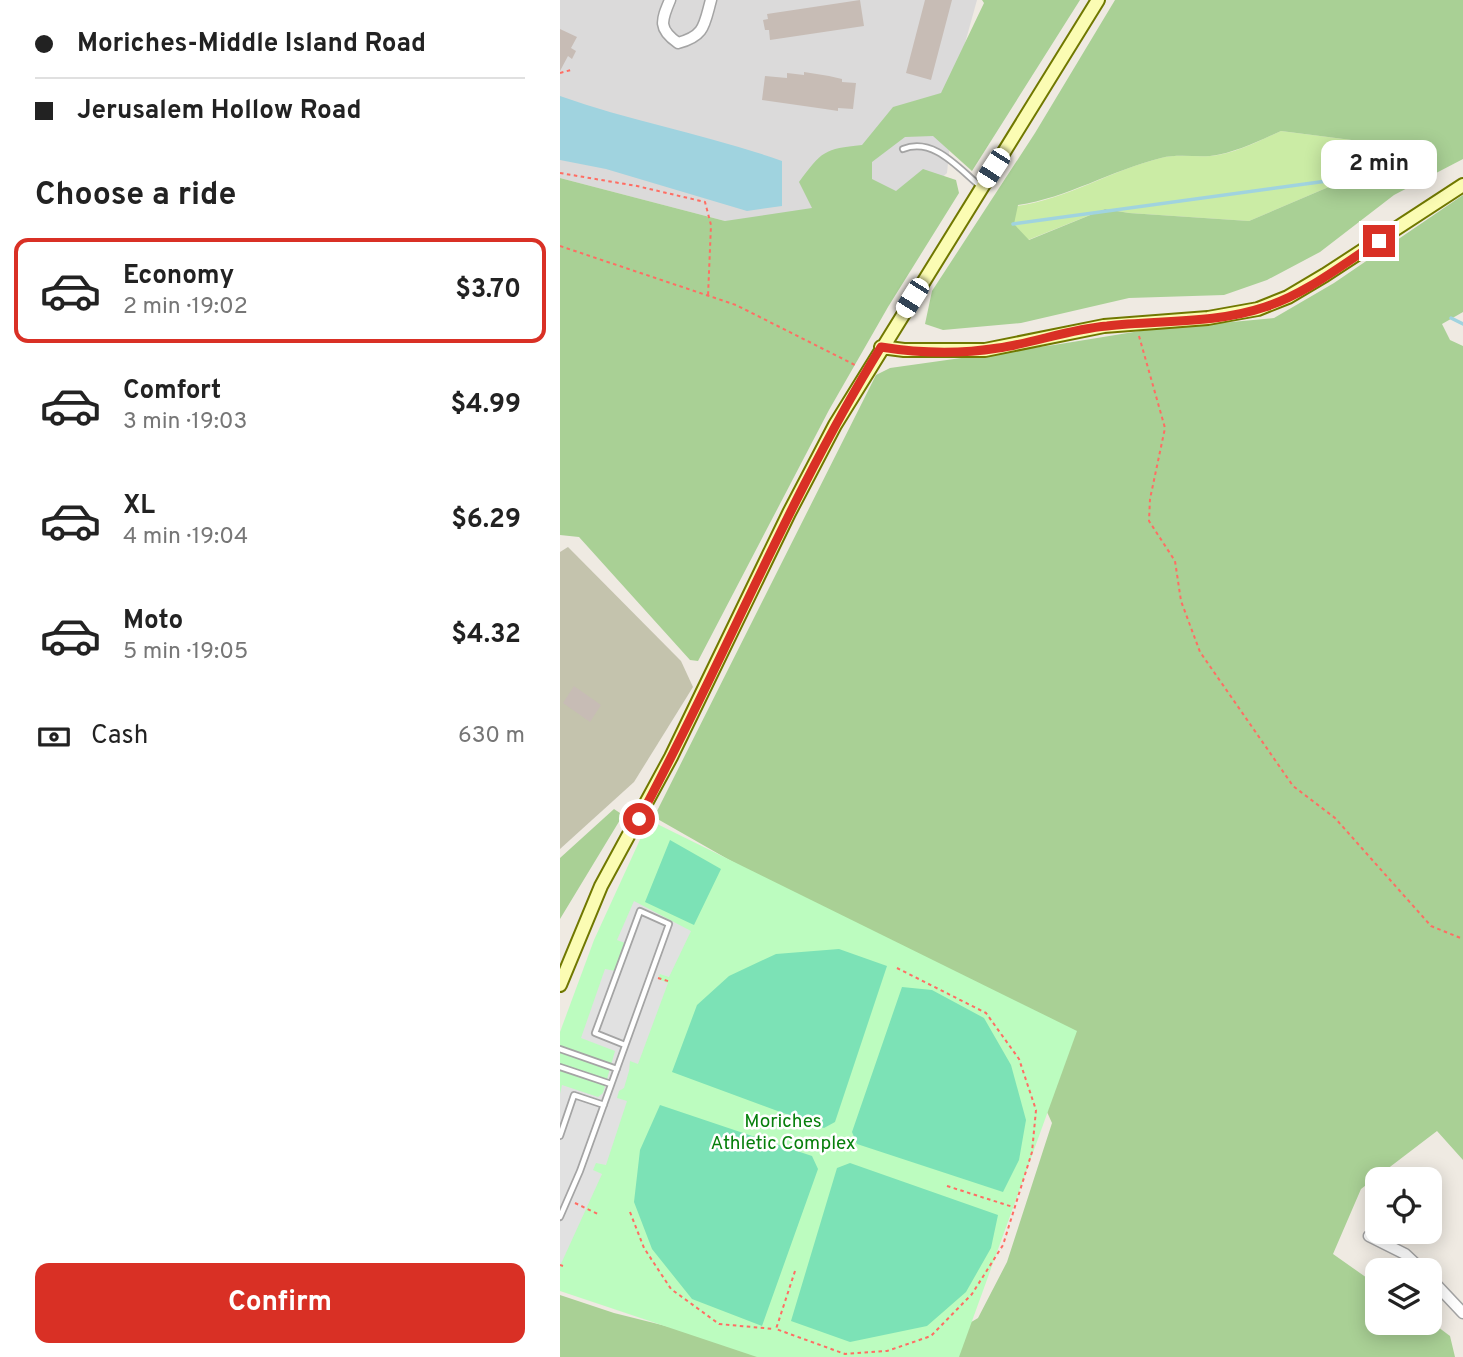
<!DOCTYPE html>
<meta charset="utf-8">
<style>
body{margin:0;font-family:Overpass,sans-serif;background:#f2f2f2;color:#222;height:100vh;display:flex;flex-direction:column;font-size:26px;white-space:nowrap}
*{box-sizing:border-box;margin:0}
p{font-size:23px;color:#767676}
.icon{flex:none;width:38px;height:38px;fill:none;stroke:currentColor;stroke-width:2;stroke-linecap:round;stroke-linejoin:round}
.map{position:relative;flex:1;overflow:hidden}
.panel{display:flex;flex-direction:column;background:#fff;width:560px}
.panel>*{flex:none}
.top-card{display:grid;align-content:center;height:154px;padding:0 35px;background:#fff}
.fabs{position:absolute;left:805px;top:1167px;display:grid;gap:14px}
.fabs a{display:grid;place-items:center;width:77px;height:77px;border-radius:14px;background:#fff;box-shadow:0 4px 18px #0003;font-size:35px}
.end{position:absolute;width:32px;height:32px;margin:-16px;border:9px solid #d93025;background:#fff;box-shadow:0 0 0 4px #fff}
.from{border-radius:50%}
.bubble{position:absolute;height:49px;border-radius:14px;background:#fff;box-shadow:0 4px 18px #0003;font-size:23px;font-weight:700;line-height:49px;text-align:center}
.car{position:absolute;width:21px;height:42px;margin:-21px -10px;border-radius:9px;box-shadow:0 0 5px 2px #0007;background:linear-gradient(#fff 24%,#345 0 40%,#fff 0 76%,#345 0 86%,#fff 0)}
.top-card b{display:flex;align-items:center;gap:24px;height:66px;font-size:26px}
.top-card b+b{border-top:2px solid #e0e0e0}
.top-card i{width:18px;height:18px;background:#222}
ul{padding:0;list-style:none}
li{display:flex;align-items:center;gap:21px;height:105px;margin:0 14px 10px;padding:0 21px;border:4px solid transparent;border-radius:14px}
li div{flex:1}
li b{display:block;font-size:26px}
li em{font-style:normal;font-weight:700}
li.selected{border-color:#d93025}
li>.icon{width:63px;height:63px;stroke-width:1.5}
h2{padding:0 35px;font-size:32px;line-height:84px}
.pay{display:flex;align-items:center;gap:18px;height:77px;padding:0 35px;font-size:26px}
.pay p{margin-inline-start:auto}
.button{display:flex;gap:14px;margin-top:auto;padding:14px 35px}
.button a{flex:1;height:80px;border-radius:14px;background:#d93025;color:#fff;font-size:28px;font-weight:700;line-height:80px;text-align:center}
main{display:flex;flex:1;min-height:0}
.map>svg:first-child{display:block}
.residential{fill:#dbdada}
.construction{fill:#c4c3ad}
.grass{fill:#cbeca5}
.forest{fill:#a9d095;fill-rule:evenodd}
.park{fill:#bcfcbf}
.pitch{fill:#7ce2b6}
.parking{fill:#e1e1e1}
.water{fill:#a0d3df}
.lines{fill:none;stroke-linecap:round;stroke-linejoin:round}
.stream{stroke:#a0d3df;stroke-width:3.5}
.building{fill:#c7bcb5}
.lane-casing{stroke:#a4a4a4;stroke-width:8}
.street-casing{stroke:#a4a4a4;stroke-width:13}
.secondary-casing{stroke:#707800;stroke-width:16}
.path{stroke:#ff6d63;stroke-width:2;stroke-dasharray:3.5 3.5;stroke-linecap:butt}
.lane{stroke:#fff;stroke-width:4.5}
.street{stroke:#fff;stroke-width:10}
.secondary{stroke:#fbfcb3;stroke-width:12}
.route{stroke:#d93025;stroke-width:9}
.labels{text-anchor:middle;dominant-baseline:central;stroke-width:5;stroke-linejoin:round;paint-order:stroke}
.park-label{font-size:19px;fill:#077f0c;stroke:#fff}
</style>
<main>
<section class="panel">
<div class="top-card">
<b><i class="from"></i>Moriches-Middle Island Road</b>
<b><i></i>Jerusalem Hollow Road</b>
</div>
<h2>Choose a ride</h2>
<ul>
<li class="selected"><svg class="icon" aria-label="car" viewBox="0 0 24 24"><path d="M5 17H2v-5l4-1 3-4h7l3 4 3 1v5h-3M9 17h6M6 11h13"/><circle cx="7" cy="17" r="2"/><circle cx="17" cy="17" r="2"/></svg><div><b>Economy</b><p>2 min · 19:02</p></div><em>$3.70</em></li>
<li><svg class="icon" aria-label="car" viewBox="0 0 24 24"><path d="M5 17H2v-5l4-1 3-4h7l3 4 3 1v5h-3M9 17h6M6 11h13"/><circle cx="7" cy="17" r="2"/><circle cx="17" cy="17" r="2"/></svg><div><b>Comfort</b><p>3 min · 19:03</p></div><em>$4.99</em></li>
<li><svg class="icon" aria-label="car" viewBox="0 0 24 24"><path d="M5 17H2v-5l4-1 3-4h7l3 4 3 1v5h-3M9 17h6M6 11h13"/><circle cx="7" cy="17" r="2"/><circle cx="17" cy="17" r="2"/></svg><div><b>XL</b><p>4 min · 19:04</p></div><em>$6.29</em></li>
<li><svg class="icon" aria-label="car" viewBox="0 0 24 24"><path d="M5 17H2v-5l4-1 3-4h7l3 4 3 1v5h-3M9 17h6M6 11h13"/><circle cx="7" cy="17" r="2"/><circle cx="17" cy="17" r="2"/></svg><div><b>Moto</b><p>5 min · 19:05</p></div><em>$4.32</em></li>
</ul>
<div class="pay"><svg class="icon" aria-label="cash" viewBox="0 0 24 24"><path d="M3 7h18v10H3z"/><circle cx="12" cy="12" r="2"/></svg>Cash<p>630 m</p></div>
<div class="button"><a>Confirm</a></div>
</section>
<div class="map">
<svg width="903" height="1357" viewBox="0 0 903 1357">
<rect width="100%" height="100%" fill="#efeae2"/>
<path class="residential" d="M 0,0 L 417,0 L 397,72 L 387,173 L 308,246 L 165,221 L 0,178 Z"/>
<path class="construction" d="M 8,547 L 121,661 L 133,687 L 74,782 L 0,849 L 0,552 Z"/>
<path class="grass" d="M 721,131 L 815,143 L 832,160 L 689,221 L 569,213 L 545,209 L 468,240 L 453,224 L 457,206 C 507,199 552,170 601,158 C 616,154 634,157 650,156 C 675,154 698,141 721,131 Z"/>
<path class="forest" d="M 422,0 L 520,0 L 412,171 L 373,136 L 345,137 L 312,162 L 312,179 L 336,191 L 363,169 L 396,180 L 399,193 L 328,307 L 269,410 L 138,661 L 130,660 L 19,537 L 0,535 L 0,178 L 165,221 L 252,208 L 239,182 C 262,151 264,149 302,145 L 333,107 L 381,93 L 424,3 Z
M 555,0 L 903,0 L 903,159 L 834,195 L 760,252 L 707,280 L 664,295 L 569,298 L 461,323 L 383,330 L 365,324 L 372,291 L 475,133 ZM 721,131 L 815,143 L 832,160 L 689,221 L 569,213 L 545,209 L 469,240 L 454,224 L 458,205 C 507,198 552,170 601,158 C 617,154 634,157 650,156 C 675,153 698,141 721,131 Z
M 903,195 L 903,312 L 882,324 L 890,340 L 903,346 L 903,1160 L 877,1131 L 801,1189 L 773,1254 L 817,1285 L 817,1323 L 870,1321 L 890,1336 L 895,1357 L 353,1357 L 418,1318 L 447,1262 L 492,1123 L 444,1017 L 94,817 L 316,375 L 330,368 L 494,345 L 586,330 L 714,318 L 774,283 Z
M 54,809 L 63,815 L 0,919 L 0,858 Z
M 0,1295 L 54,1313 L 230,1357 L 0,1357 Z"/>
<path class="park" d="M 89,820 L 517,1031 L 399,1357 L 197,1357 L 0,1291 L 0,1032 L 34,940 Z"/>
<path class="pitch" d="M 110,840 L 161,869 L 134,925 L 85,902 Z
M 279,949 L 327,966 L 275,1122 L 264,1128 L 112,1072 L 137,1005 L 169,976 L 216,954 Z
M 342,987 L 372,990 L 424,1018 L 451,1065 L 466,1120 L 459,1160 L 443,1192 L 297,1144 L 292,1132 Z
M 100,1105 L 252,1156 L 258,1169 L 202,1326 L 132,1299 L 92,1249 L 74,1202 L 80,1150 Z
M 290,1163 L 438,1215 L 431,1248 L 406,1292 L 367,1326 L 290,1342 L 231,1321 L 277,1168 Z"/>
<path class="parking" d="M 74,901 L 131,931 L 109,977 L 100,974 L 98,979 L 108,983 L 78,1064 L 70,1061 L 69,1071 L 64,1088 L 59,1091 L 57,1098 L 67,1101 L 46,1165 L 36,1163 L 33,1170 L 42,1174 L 0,1266 L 0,1094 L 2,1085 L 38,1097 L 43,1093 L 55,1051 L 21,1038 L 45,969 L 55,971 L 65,943 L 57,940 Z"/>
<path class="water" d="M 0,96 C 73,122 149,135 222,161 L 222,206 L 187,211 L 46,169 L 0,160 Z"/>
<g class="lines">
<path class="stream" d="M 453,224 L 789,178
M 891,318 L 903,324"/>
</g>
<path class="building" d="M 300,0 L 304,26 L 210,40 L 209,30 L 205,30 L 203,20 L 208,19 L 207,14 Z
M 365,0 L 392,0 L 371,80 L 346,73 Z
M 0,29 L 17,37 L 11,48 L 16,51 L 12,59 L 8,56 L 0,71 Z
M 244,72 L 269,76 L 282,79 L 282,82 L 296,83 L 293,109 L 278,108 L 278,111 L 265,109 L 202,100 L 205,76 L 227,78 L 227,73 L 244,75 Z
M 14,686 L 41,705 L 30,722 L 3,703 Z"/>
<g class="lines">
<defs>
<path id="lane" d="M 343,149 C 374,137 398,168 420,186
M 0,1049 L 57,1069
M 0,1067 L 51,1084
M 0,1136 L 14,1095 L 44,1105
M 0,1217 L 20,1171 L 109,924 L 80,911 L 35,1033 L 65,1045"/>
<path id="street" d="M 110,0 C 101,21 98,29 118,43 C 145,36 144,25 151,0
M 809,1236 L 845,1254 L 862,1270
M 870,1278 L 903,1313"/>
<path id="secondary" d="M 321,347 L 344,350 L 425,350 L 544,326 L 648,318 L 698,309 L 728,297 L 765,275 L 903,185
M 0,985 L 41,886 L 111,757 L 229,513 L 275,425 L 538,0"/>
</defs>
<use href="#lane" class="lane-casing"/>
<use href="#street" class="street-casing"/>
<use href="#secondary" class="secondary-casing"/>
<path class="path" d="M 0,73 L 11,70
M 0,173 L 77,186 L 145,202 L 151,225 L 148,296
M 0,246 L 176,305 L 297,366
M 579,336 L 605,428 L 590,499 L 589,521 L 615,561 L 621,601 L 640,652 L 733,786 L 775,818 L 871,926 L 903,939
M 98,978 L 111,982
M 387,1186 L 453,1207
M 15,1203 L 38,1214
M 70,1212 L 84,1248 L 111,1289 L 159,1324 L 214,1329
M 0,1265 L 3,1266
M 235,1271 L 216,1329 L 285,1354 L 327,1351 L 371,1336 L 412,1294 L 443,1245 L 472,1152 L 476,1110 L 459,1059 L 426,1013 L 337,968"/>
<use href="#lane" class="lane"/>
<use href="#street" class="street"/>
<use href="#secondary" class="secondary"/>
</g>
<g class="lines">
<path class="route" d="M 79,819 C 163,663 228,498 321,347 C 358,353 401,354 438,348 C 474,343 510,329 547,326 C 598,320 655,324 705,307 C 746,294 783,264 819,241"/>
</g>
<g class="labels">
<g class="park-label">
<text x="223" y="1122">Moriches<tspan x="223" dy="22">Athletic Complex</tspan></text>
</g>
</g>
</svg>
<div class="fabs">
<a><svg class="icon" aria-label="locate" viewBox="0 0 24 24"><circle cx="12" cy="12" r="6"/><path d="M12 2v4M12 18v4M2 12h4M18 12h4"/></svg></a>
<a><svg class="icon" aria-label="layers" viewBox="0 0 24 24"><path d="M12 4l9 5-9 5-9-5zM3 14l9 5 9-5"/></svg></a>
</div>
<i class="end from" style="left:79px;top:819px"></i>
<i class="end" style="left:819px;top:241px"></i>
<div class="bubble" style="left:761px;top:140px;width:116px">2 min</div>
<i class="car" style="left:433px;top:168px;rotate:213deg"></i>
<i class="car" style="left:352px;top:298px;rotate:212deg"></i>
</div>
</main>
